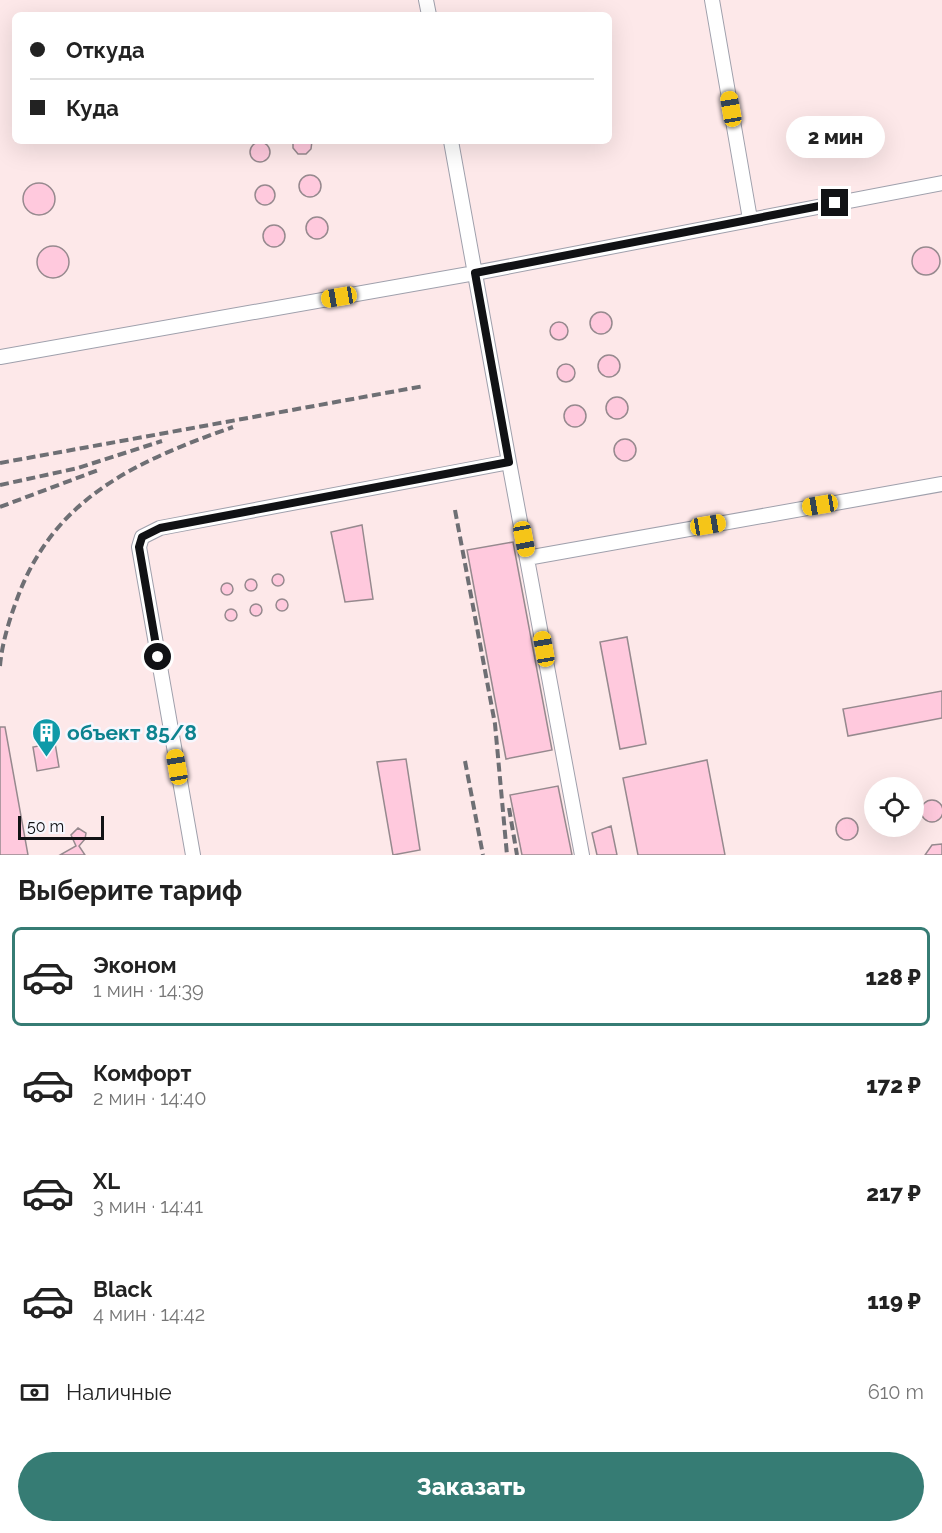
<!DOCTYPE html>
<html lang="ru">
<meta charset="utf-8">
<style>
body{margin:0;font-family:Raleway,sans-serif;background:#f6f6f6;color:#222;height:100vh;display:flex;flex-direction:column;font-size:22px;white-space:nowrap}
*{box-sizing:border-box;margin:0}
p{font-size:20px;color:#767676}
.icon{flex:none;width:33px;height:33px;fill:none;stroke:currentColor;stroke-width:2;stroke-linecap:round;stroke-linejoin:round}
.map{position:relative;height:855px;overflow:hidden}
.panel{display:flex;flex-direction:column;background:#fff;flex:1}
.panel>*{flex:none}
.hud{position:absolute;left:12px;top:12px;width:600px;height:132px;border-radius:9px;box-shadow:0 6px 24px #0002;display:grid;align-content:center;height:132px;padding:0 18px;background:#fff}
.buttons{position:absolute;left:864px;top:777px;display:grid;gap:12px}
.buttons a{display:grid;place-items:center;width:60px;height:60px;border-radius:50%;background:#fff;box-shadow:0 6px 24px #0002;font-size:30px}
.scale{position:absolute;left:18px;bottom:15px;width:86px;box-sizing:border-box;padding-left:6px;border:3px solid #111215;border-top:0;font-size:16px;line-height:21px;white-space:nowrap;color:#111215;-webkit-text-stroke:4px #f6f7fe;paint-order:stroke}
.end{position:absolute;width:27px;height:27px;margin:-14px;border:8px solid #111215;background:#fff;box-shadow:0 0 0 3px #fff}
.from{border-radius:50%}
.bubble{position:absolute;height:42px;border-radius:21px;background:#fff;box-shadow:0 6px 24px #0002;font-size:20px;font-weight:800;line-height:42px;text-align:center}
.car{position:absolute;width:18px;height:36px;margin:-18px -9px;border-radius:8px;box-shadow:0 0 4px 2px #0007;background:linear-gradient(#f5c518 24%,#345 0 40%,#f5c518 0 76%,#345 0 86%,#f5c518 0)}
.hud b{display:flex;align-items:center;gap:21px;height:57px;font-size:22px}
.hud b+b{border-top:2px solid #e0e0e0}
.hud i{width:15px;height:15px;background:#222}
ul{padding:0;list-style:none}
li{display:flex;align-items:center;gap:18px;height:99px;margin:0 12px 9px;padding:0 6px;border:3px solid transparent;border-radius:9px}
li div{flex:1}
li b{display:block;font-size:22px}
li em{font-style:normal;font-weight:800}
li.active{border-color:#367c74}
li>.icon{width:54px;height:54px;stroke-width:1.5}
h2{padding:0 18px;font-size:27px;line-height:72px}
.pay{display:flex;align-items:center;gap:15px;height:66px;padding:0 18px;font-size:22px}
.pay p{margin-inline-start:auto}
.cta{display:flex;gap:12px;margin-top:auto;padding:12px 18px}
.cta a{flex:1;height:69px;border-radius:36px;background:#367c74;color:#fff;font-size:24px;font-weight:800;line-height:69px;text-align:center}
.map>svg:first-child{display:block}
.industrial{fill:#fde8e9;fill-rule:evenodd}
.building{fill:#ffc9dd;stroke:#96898e;stroke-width:1.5}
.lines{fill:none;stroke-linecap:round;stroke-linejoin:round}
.minor-casing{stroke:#9fa0ac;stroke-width:16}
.minor{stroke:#fff;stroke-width:14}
.rail{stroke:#6e6f74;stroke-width:4;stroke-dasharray:9 4.5;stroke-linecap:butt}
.route{stroke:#111215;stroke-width:8}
.labels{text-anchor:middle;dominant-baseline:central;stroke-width:5;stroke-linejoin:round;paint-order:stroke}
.culture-label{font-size:21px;font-weight:bold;fill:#0d838f;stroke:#f6f7fe;text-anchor:start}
</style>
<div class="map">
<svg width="942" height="855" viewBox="0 0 942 855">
<rect width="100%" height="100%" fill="#f6f7fe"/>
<path class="industrial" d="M 0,0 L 942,0 L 942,855 L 0,855 ZM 15,15 L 609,15 L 609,141 L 15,141 ZM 874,788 L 914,788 L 914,826 L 874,826 Z"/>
<path class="building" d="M 293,141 L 312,141 L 311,149 L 306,154 L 298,154 L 293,148 Z
M250 152a10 10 0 1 1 20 0a10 10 0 1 1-20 0Z
M299 186a11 11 0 1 1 22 0a11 11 0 1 1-22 0Z
M23 199a16 16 0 1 1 32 0a16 16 0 1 1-32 0Z
M255 195a10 10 0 1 1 20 0a10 10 0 1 1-20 0Z
M306 228a11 11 0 1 1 22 0a11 11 0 1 1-22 0Z
M263 236a11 11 0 1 1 22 0a11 11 0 1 1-22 0Z
M37 262a16 16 0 1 1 32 0a16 16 0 1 1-32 0Z
M912 261a14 14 0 1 1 28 0a14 14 0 1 1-28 0Z
M590 323a11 11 0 1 1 22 0a11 11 0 1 1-22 0Z
M550 331a9 9 0 1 1 18 0a9 9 0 1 1-18 0Z
M598 366a11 11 0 1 1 22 0a11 11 0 1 1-22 0Z
M557 373a9 9 0 1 1 18 0a9 9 0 1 1-18 0Z
M606 408a11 11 0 1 1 22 0a11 11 0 1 1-22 0Z
M564 416a11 11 0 1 1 22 0a11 11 0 1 1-22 0Z
M614 450a11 11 0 1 1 22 0a11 11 0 1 1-22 0Z
M 362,525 L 373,599 L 345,602 L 331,532 Z
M 513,542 L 552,750 L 506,759 L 467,550 Z
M272 580a6 6 0 1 1 12 0a6 6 0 1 1-12 0Z
M245 585a6 6 0 1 1 12 0a6 6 0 1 1-12 0Z
M221 589a6 6 0 1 1 12 0a6 6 0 1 1-12 0Z
M276 605a6 6 0 1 1 12 0a6 6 0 1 1-12 0Z
M250 610a6 6 0 1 1 12 0a6 6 0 1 1-12 0Z
M225 615a6 6 0 1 1 12 0a6 6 0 1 1-12 0Z
M 627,637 L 646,744 L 620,749 L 600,642 Z
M 942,691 L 942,718 L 848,736 L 843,709 Z
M 0,727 L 5,727 L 28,855 L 0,855 Z
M 55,743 L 59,767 L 37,771 L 33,747 Z
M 406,759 L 420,850 L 393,855 L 377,762 Z
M 707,760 L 725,855 L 638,855 L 623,778 Z
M 558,786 L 572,855 L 522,855 L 510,795 Z
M921 811a11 11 0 1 1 22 0a11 11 0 1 1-22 0Z
M836 829a11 11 0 1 1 22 0a11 11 0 1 1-22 0Z
M 611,826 L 617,855 L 597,855 L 592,833 Z
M 78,828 L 86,833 L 85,839 L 79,846 L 85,855 L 60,855 L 76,846 L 71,835 Z
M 942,844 L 942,855 L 925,855 L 932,845 Z"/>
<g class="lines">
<defs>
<path id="minor" d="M 426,0 L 429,15
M 712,0 L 750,219
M 451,141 L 509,462
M 0,357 L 475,273 L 942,183
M 527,558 L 942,484
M 193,855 L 139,547 L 142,537 L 160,528 L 509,462 L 582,855"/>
</defs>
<use href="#minor" class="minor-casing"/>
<use href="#minor" class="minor"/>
<path class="rail" d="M 0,463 L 424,386
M 0,485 L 78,468 L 162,441
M 0,507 L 101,469
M 455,510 L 495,724 L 507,855
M 0,666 C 2,643 9,621 17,599 C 54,497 137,461 233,427
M 465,761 L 483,855
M 509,808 L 517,855"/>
</g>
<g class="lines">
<path class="route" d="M 158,657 L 139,547 L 142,537 L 160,528 L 509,462 L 475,273 L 835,203"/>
</g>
<defs>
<symbol id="building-pin" viewBox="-11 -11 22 30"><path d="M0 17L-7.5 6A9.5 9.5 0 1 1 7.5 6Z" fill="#0f9aa8" stroke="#f6f7fe"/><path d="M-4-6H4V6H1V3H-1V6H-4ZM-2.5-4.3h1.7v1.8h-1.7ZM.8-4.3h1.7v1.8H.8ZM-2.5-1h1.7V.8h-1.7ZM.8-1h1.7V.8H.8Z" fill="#fff"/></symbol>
</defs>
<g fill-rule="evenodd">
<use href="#building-pin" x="30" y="716" width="33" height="45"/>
</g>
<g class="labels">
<g class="culture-label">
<text x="67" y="732">объект 85/8</text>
</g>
</g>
</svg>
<div class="buttons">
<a><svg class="icon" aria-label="locate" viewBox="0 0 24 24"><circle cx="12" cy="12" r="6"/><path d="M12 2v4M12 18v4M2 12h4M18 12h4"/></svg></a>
</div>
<div class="scale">50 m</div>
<i class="end from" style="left:158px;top:657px"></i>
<i class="end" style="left:835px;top:203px"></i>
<div class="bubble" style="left:786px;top:116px;width:99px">2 мин</div>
<i class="car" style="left:731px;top:109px;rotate:350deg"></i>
<i class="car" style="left:339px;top:297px;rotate:260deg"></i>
<i class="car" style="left:820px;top:505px;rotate:260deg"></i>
<i class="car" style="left:708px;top:525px;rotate:80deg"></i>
<i class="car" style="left:524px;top:539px;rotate:169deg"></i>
<i class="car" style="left:544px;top:649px;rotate:350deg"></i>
<i class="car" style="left:177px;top:767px;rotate:350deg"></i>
<div class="hud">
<b><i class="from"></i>Откуда</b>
<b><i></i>Куда</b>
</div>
</div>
<section class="panel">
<h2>Выберите тариф</h2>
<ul>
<li class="active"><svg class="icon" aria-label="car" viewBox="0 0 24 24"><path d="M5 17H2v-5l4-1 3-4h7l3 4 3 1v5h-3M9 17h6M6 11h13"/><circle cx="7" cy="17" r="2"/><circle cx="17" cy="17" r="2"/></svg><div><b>Эконом</b><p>1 мин · 14:39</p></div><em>128 ₽</em></li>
<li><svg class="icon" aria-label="car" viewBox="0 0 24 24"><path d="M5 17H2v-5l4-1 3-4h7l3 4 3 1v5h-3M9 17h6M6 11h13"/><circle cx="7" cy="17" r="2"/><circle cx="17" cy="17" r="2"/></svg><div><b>Комфорт</b><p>2 мин · 14:40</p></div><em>172 ₽</em></li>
<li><svg class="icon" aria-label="car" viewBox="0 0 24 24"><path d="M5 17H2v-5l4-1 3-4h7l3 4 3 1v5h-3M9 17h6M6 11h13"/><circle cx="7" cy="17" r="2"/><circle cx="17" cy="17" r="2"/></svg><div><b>XL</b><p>3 мин · 14:41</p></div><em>217 ₽</em></li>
<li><svg class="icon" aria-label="car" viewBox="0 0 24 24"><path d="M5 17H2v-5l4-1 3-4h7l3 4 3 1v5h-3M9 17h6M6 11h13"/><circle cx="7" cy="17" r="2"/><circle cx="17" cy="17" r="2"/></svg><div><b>Black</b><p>4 мин · 14:42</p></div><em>119 ₽</em></li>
</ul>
<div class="pay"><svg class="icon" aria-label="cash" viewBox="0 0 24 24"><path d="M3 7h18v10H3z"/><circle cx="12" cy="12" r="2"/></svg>Наличные<p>610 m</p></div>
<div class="cta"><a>Заказать</a></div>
</section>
